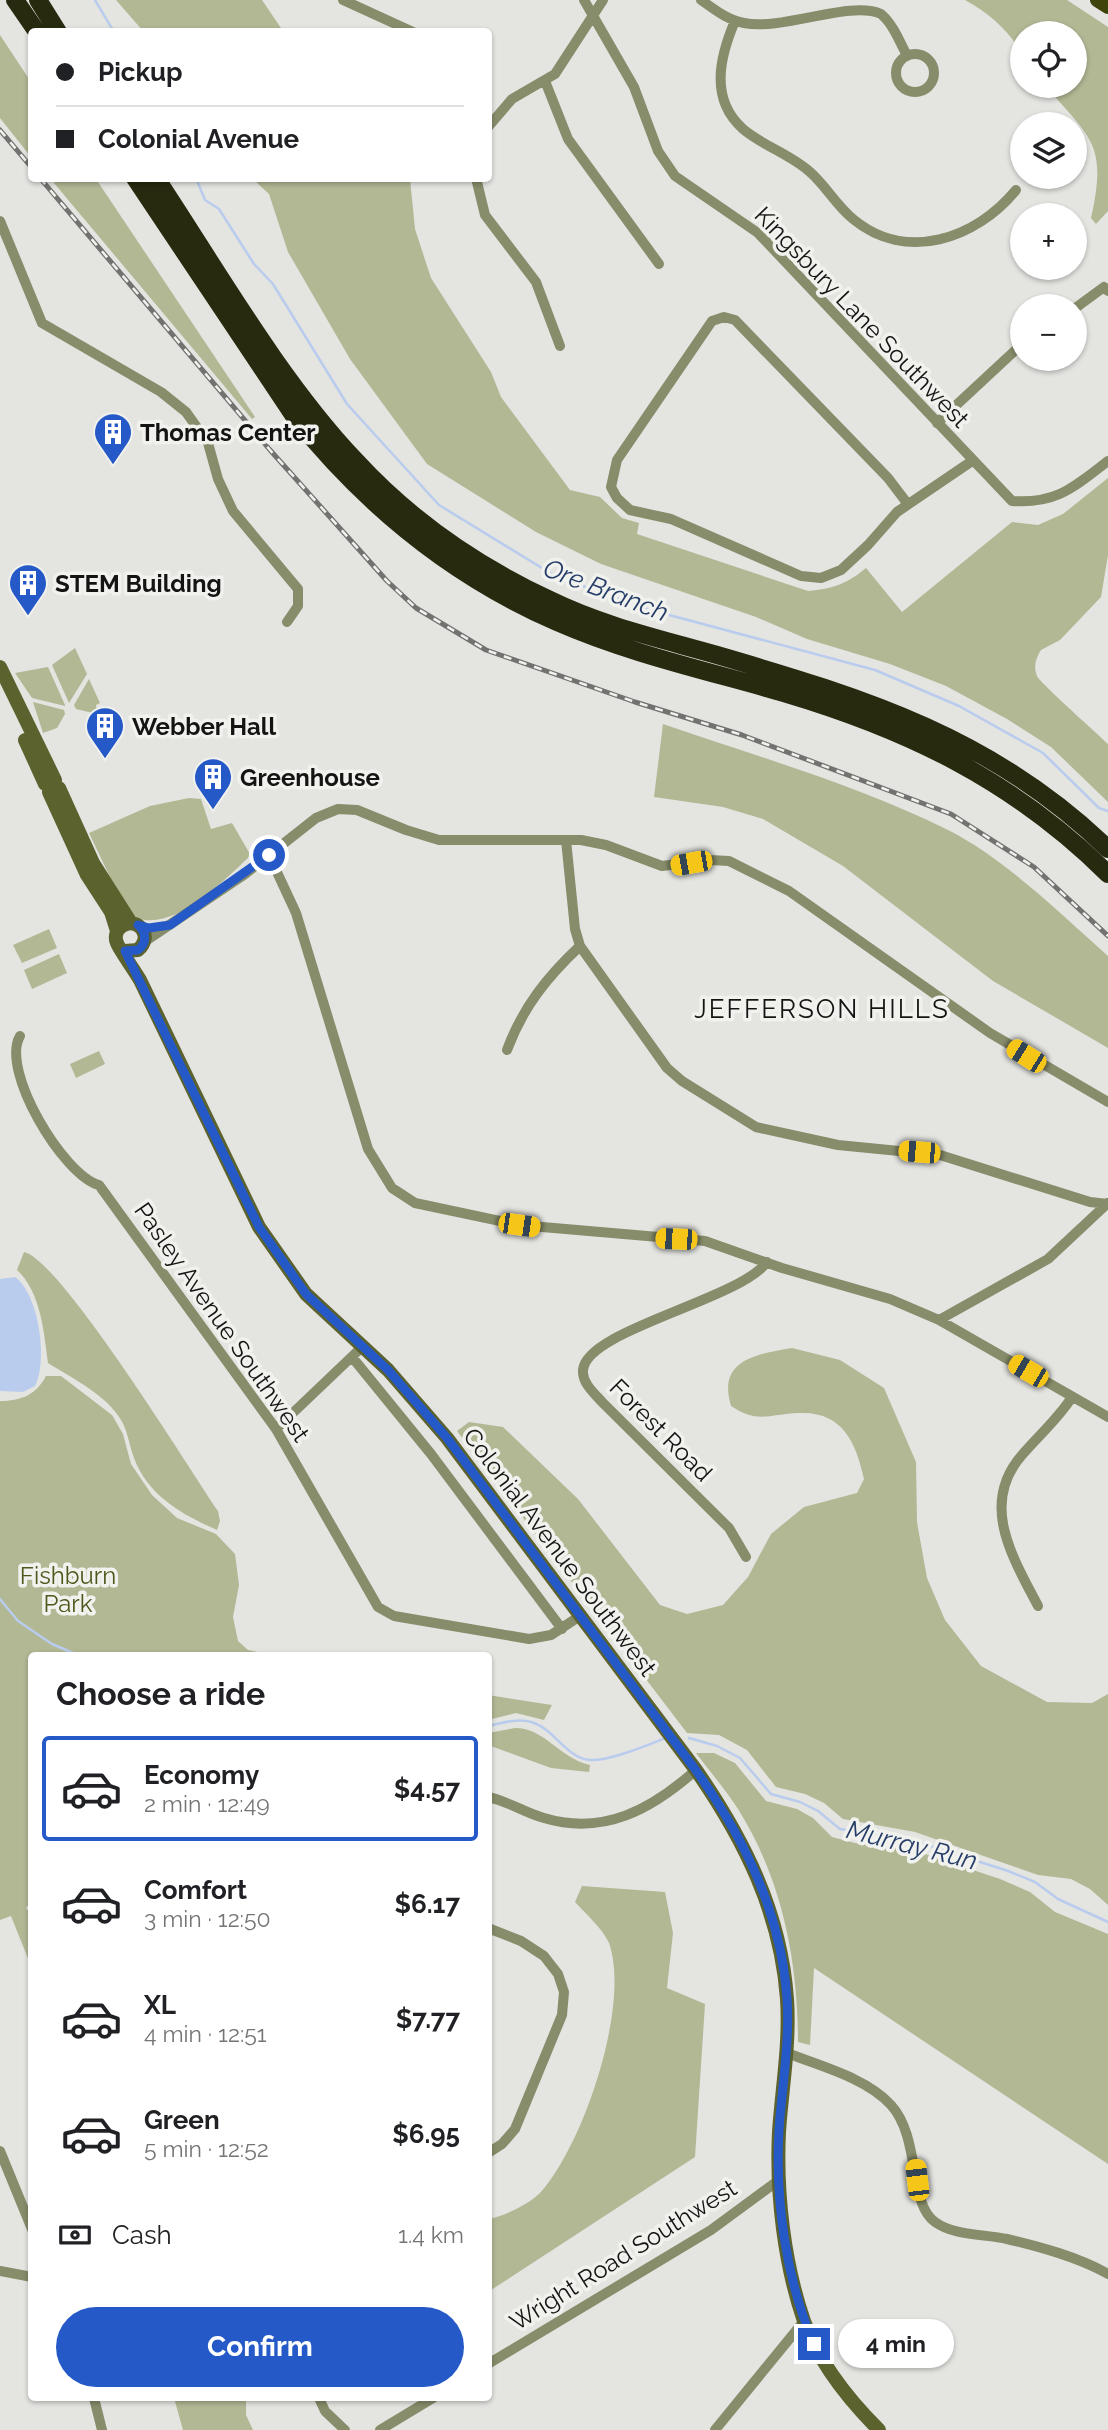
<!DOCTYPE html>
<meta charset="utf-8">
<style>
body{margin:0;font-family:Raleway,sans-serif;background:#f2f2f2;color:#202124;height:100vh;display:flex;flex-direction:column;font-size:26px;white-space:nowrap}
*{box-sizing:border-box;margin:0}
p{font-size:23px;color:#757577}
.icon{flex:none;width:38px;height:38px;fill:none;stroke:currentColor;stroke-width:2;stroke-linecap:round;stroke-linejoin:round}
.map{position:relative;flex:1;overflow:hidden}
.drawer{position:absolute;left:28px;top:1652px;width:464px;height:749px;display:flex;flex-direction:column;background:#fff;border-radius:7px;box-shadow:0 2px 5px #0004}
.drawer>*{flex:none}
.hud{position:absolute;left:28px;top:28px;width:464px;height:154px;border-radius:7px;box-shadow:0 2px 5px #0004;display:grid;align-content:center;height:154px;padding:0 28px;background:#fff}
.buttons{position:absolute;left:1010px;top:21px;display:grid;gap:14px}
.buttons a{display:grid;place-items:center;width:77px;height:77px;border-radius:50%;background:#fff;box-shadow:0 2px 5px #0004;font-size:35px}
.end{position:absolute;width:32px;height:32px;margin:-16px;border:9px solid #2459c7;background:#fff;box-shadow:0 0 0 4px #fff}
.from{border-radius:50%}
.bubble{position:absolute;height:49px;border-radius:24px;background:#fff;box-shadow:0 2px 5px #0004;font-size:23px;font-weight:700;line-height:49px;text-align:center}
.car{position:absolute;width:21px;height:42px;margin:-21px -10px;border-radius:9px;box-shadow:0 0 5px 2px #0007;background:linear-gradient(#f5c518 24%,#345 0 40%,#f5c518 0 76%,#345 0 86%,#f5c518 0)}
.hud b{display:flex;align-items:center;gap:24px;height:66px;font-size:26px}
.hud b+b{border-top:2px solid #e0e0e0}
.hud i{width:18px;height:18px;background:#202124}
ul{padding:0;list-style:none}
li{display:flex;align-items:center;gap:21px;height:105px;margin:0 14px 10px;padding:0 14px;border:4px solid transparent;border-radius:7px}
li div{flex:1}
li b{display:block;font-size:26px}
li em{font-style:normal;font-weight:700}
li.active{border-color:#2459c7}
li>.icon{width:63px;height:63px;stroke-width:1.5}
h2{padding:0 28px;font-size:32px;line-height:84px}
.pay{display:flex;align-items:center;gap:18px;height:77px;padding:0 28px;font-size:26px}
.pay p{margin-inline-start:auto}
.cta{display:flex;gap:14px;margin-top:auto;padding:14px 28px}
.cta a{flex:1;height:80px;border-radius:42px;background:#2459c7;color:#fff;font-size:28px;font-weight:700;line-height:80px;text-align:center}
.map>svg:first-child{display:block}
.green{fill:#b2b894}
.water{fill:#b9cced}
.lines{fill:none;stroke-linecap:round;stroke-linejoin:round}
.stream{stroke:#b9cced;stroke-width:2.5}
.minor{stroke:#878c6a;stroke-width:10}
.secondary{stroke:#5c622d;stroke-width:14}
.primary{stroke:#3f440b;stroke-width:14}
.motorway{stroke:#272a0e;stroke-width:18}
.rail-casing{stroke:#727270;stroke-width:5}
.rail{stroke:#f1f2ee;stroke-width:2.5;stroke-dasharray:8;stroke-linecap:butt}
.route{stroke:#2459c7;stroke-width:9}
.labels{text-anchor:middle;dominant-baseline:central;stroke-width:7;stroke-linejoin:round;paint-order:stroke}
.street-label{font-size:24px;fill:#141413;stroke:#f1f2ee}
.poi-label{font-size:24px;font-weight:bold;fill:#141413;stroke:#f1f2ee;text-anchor:start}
.park-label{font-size:24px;fill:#50561b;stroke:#f1f2ee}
.water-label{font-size:26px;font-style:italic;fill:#263d69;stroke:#f1f2ee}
.neighbourhood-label{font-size:26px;letter-spacing:2px;fill:#141413;stroke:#f1f2ee}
</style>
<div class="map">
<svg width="1108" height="2430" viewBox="0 0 1108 2430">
<rect width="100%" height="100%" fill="#e4e4e1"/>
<path class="green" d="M 116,0 L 262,0 L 283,31 L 143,31 Z
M 965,0 L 1067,0 L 1108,27 L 1108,211 L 1096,224 L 1091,218 C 1108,142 1090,139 1046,86 L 1074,86 L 1074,33 L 1022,33 L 1022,53 C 1007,29 990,14 965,0 Z
M 0,35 L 31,82 L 31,157 L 0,118 Z
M 56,179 L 96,179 L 255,417 L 252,419 L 54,183 Z
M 253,179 L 410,179 L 415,229 L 431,278 L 491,372 L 501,397 L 570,490 L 600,497 L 622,518 L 639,523 L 637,534 L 808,591 C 832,589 847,584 866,568 L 902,612 L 1012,522 L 1038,525 L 1063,514 L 1108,478 L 1108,555 L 1101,597 L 1060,640 L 1041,650 C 1036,658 1033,666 1037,676 C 1039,682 1098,734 1108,744 L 1108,802 L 1051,747 L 1007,719 L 946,686 L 890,664 L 807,639 L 756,617 L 601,564 L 536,532 L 427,464 L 350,359 L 288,252 L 269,194 Z
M 75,648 L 87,674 L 69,703 L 52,665 Z
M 48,667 L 65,705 L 65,706 L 32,698 L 15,673 Z
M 89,679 L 100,703 L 96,705 L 97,714 L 76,709 L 74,705 Z
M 33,702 L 64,710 L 65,714 L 57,728 L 43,733 Z
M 663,724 C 758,757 858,785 948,830 C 1004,858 1061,914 1108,956 L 1108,1048 L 993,981 L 843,866 L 763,819 L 723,807 L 654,797 Z
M 189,798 L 201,799 L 211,829 L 232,823 L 250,854 L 248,858 C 222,882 172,934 134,917 L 110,877 L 89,833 L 150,806 Z
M 49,929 L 57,948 L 22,963 L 13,945 Z
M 59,954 L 67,973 L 32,989 L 24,970 Z
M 99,1051 L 105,1064 L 76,1078 L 70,1064 Z
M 24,1252 C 60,1259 190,1470 218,1511 L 220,1521 L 217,1530 C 183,1515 148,1496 134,1458 C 128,1442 128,1428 117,1414 C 101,1392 70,1377 48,1363 C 44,1333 41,1292 17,1270 Z
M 792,1348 L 840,1360 L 884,1388 L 916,1462 L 917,1522 L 927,1578 L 945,1620 L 981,1666 L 1047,1702 L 1092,1703 L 1108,1694 L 1108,1905 L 1090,1889 L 1071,1879 L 1038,1875 L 915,1832 L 843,1819 L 824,1803 L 805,1794 L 776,1787 L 747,1750 L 719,1735 L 687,1733 L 457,1431 L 469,1422 L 503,1427 L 578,1499 L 660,1605 L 687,1614 L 723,1605 L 748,1577 L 771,1534 L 804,1507 L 857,1493 L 864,1479 C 856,1443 843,1411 799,1413 C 769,1414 758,1424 731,1406 C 717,1360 756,1354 792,1348 Z
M 46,1376 L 61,1376 L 112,1415 L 123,1434 L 131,1464 L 152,1495 L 177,1518 L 216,1534 L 235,1554 L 239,1585 L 233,1617 L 238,1641 L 248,1650 L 272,1655 L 32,1656 L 32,1900 L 26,1908 L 31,1915 L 31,1966 L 11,1916 L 0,1920 L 0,1401 C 21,1401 36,1395 46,1376 Z
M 488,1695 L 552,1705 L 544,1720 L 516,1713 L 488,1720 Z
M 515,1728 C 545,1728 559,1758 590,1765 L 589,1772 L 551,1768 L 488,1745 L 488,1733 Z
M 696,1753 L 714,1753 L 735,1763 L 766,1801 L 797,1809 L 813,1818 L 832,1837 L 855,1843 L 910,1849 L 1000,1879 L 1030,1892 L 1055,1912 L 1108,1934 L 1108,2164 L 814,1968 L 810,2045 L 798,2042 C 798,1961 782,1879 738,1809 C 726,1790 710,1772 696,1753 Z
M 582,1886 L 665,1892 L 673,1933 L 667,1988 L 705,2004 L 695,2157 L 488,2292 L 488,2219 C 503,2217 529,2204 540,2193 C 583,2146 631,2005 609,1943 C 603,1929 585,1913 575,1902 Z
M 174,2398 L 246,2398 L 246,2415 L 253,2430 L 183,2430 Z"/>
<path class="water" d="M 15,1277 C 39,1294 48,1361 35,1386 L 23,1392 L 0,1391 L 0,1279 Z"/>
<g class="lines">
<path class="stream" d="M 95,0 L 114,32
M 196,178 L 205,200 L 219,209 L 254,264 L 273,284 L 347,404 L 439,505 L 555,576 L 643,608 L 875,670 L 959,706 L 1043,753 L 1099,808 L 1108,811
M 0,1599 L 18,1621 L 52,1644 L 80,1656
M 488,1726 C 502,1723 518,1718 531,1722 C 554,1728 566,1758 590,1760 C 609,1761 645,1746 663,1739
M 689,1738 L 717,1746 L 740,1758 L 771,1794 L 800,1802 L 818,1811 L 840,1829 L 912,1840 L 1008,1871 L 1035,1882 L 1058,1899 L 1108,1922"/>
<path class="minor" d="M 343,0 L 413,32
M 584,0 L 634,87 L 658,151 L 675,176 L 758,233 L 1012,501 C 1057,504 1074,487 1108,461
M 701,0 C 714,9 727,20 744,23 C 783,31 850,0 881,14 C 893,24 900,42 907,56
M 735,21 C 720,56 709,99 743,129 C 763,146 790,154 810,172 C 826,186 836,205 853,219 C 906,263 976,239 1016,190
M896 73a19 19 0 1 1 38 0a19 19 0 1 1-38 0Z
M 545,81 L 568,139 L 659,264
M 488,127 L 512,99 L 555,74 L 603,0
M 476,178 L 485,215 L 536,282 L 560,346
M 0,221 L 42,323 L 161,392 L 186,412 L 208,443 L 218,479 L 233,511 L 298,589 L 298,606 L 287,622
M 1074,309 L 1104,287 L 1108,291
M 937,423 L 1022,344
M 907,503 L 888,478 L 735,320 L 724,317 L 712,321 L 617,460 L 611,487 L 617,498 L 630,510 L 671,519 L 801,576 L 821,578 L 841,570 L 868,545 L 897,512 L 972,461
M 566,840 L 575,929 L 580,946 L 667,1068 L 682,1081 L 756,1127 L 838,1145 L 940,1155 L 1090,1202 L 1108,1204
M 269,855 L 296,913 L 368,1149 L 392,1188 L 415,1203 L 519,1225 L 705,1241 L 782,1268 L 890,1299 L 939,1320 L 1108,1417
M 144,942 L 245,874 L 316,818 L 338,809 L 357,810 L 406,830 L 439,840 L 581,840 L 606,845 L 662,866 L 710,860 L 729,861 L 789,891 L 990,1033 L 1108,1102
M 20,1036 C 0,1070 63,1175 99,1185 L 276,1429 L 378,1607 L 394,1616 L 529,1639 L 551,1635 L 580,1616
M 507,1050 C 523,1007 547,977 580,946
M 939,1320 L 1048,1259 L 1108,1203
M 352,1357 L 431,1454 L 562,1629
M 276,1429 L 362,1347
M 746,1557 L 729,1528 L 602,1402 C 594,1393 582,1383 583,1370 C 586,1330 739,1300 767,1262
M 1038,1606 C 1013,1558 979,1504 1022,1455 C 1039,1435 1058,1419 1072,1397
M 488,1797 C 508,1801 525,1813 544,1818 C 604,1836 652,1809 696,1770
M 488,1928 L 521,1941 L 544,1956 L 558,1974 L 564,1992 L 562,2015 L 515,2129 L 502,2144 L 488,2153
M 787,2053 C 820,2066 867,2078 891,2105 C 921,2138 908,2203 935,2222 C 954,2236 985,2234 1007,2239 C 1041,2247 1078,2257 1108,2274
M 0,2151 L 32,2229
M 0,2271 L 32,2277
M 488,2364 L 711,2230 L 779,2180
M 94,2398 L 102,2430
M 319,2398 L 325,2411 L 345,2430
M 380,2430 L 433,2398
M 715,2430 L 804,2321"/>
<path class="secondary" d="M 0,667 L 55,780
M 25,740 L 45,784
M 59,788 L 93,863 L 131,923
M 49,792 L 87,875 L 111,912 L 117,931
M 125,951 L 138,950 C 145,944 148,934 140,927 C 129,917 111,929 117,943 C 119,949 135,971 140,980 L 259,1227 L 306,1294 L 388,1370 L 447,1438 L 696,1770 C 744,1839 781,1913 787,1999 C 790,2044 782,2087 779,2132 C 776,2193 784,2263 804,2321 C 819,2363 848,2399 879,2430"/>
<path class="primary" d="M 1097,0 L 1108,7"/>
<path class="motorway" d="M 15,0 L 37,32
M 38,0 L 58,32
M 135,178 L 294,416 C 366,506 451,576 557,622 C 630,654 708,671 784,693 C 909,730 1014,781 1108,874
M 156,178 C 217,270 280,381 355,460 C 410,520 477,566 550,600 C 603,626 661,639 717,655 C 865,698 994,738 1108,849"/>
<defs>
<path id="rail" d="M 0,130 L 32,168
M 40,178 L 270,450 L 387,581 L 416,608 L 486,650 L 635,702 L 742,735 L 951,814 L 1034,867 L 1108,936"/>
</defs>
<use href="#rail" class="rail-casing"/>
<use href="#rail" class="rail"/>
</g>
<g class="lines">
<path class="route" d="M 269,855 L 170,925 L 149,928 L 138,925 C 147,933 147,943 138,950 L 125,951 L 259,1227 L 306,1294 L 388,1370 L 447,1438 L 695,1769 C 744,1838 781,1912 787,1998 C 790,2043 782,2086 779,2130 C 775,2200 786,2280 814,2344"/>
</g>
<defs>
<symbol id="building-pin" viewBox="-11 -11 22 30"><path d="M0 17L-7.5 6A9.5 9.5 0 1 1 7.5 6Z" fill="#2459c7" stroke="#f1f2ee"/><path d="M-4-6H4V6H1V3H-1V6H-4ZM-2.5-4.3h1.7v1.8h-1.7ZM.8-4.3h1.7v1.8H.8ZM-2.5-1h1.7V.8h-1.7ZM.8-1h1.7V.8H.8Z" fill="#fff"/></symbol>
</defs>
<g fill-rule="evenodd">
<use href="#building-pin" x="91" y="410" width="44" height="60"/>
<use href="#building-pin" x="6" y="561" width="44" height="60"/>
<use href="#building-pin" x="83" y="704" width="44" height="60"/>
<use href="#building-pin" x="191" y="755" width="44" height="60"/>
</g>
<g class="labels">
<g class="street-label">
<text transform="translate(862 317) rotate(46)">Kingsbury Lane Southwest</text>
<text transform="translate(222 1322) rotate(55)">Pasley Avenue Southwest</text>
<text transform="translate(661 1430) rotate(45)">Forest Road</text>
<text transform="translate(560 1552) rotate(53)">Colonial Avenue Southwest</text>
<text transform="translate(623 2255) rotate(-32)">Wright Road Southwest</text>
</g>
<g class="poi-label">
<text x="140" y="432">Thomas Center</text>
<text x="55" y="583">STEM Building</text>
<text x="132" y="726">Webber Hall</text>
<text x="240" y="777">Greenhouse</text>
</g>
<g class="park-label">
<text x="68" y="1575">Fishburn<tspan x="68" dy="28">Park</tspan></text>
</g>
<g class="water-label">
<text transform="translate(606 590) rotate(21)">Ore Branch</text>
<text transform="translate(912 1845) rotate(14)">Murray Run</text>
</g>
<g class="neighbourhood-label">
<text x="822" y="1009">JEFFERSON HILLS</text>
</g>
</g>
</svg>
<div class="buttons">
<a><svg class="icon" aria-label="locate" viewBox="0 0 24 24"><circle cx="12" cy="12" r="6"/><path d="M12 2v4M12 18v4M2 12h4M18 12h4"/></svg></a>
<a><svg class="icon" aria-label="layers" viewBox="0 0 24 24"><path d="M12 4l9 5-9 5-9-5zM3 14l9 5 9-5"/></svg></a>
<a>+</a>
<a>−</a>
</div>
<i class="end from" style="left:269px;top:855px"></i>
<i class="end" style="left:814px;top:2344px"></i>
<div class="bubble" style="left:838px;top:2319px;width:116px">4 min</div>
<i class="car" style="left:691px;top:863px;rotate:260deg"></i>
<i class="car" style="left:1026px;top:1056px;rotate:302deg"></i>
<i class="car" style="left:919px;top:1152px;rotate:275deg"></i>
<i class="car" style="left:519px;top:1225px;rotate:98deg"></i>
<i class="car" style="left:676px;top:1239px;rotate:272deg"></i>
<i class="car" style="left:1028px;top:1371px;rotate:300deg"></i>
<i class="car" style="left:917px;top:2180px;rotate:353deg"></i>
<div class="hud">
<b><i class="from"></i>Pickup</b>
<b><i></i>Colonial Avenue</b>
</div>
<section class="drawer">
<h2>Choose a ride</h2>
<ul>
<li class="active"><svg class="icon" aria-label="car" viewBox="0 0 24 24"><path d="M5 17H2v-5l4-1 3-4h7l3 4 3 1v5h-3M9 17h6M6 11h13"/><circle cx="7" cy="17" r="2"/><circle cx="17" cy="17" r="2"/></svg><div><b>Economy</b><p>2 min · 12:49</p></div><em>$4.57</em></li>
<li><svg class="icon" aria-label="car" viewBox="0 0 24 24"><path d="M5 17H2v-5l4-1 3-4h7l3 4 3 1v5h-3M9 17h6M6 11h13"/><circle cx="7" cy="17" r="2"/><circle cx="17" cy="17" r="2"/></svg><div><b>Comfort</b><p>3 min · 12:50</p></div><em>$6.17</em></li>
<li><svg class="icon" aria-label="car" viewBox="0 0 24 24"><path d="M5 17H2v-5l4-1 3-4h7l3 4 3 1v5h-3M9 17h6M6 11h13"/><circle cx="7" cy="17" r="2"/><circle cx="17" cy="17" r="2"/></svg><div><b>XL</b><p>4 min · 12:51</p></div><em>$7.77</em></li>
<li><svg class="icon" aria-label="car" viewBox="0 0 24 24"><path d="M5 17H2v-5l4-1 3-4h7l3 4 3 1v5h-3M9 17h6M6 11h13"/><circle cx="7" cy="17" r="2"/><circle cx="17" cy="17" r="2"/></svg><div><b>Green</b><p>5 min · 12:52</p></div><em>$6.95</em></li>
</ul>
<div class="pay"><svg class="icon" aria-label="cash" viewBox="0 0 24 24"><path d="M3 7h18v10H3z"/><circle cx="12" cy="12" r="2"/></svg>Cash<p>1.4 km</p></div>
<div class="cta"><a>Confirm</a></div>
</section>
</div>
